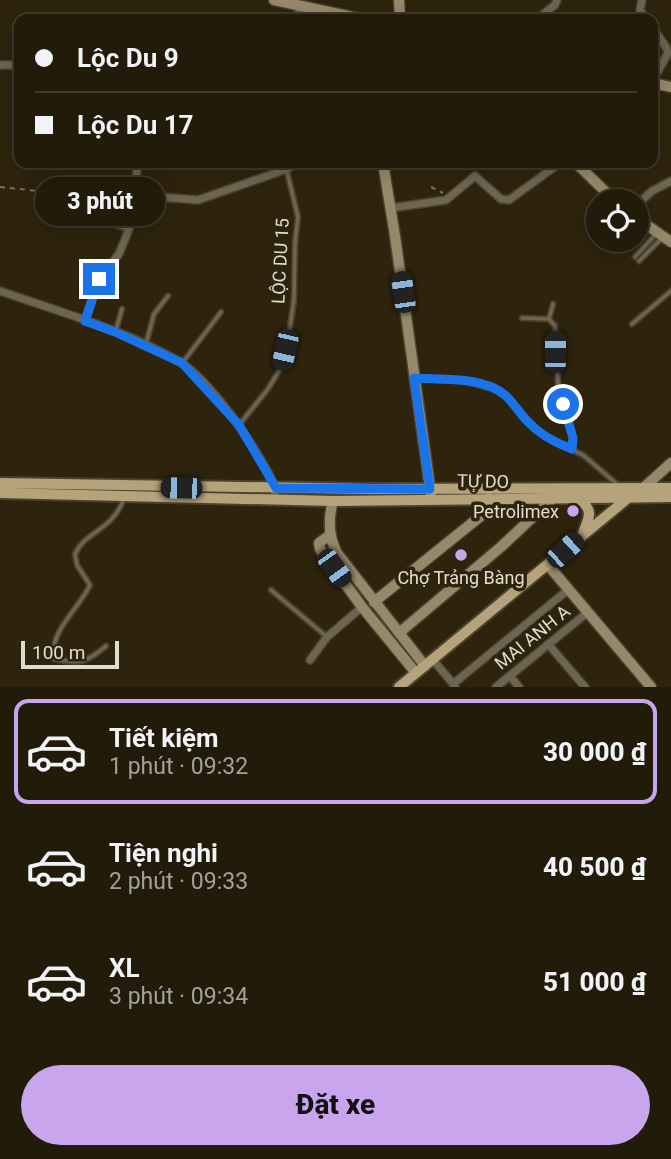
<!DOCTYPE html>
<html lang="vi">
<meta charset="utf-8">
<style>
body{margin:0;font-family:Roboto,sans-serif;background:#2a2413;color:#f1f3f6;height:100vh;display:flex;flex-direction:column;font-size:26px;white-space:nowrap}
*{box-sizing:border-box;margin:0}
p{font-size:23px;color:#a2a19c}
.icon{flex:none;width:38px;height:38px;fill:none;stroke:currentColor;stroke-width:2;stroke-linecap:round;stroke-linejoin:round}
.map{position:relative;height:687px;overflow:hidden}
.panel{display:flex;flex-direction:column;background:#221b0a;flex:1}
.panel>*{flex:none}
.guide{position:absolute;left:14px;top:14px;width:644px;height:154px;border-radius:14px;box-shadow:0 4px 18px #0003,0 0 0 2px #3f392b;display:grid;align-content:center;height:154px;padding:0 21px;background:#221b0a}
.fabs{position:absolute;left:586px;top:189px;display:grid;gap:14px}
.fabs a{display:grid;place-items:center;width:63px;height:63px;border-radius:50%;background:#221b0a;box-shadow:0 4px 18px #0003,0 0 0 2px #3f392b;font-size:35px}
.scale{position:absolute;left:21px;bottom:18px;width:98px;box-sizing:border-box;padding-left:7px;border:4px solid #e2dcce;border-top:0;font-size:19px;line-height:24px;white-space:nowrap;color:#e2dcce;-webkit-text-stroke:5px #2e240d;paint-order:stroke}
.end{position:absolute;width:32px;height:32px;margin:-16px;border:9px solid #1a73e8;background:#fff;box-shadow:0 0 0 4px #fff}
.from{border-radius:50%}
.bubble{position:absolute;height:49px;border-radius:24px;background:#221b0a;box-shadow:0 4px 18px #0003,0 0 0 2px #3f392b;font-size:23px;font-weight:800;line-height:49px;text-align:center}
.car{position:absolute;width:21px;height:42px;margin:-21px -10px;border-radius:9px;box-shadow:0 0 5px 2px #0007;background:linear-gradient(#222 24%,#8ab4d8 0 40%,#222 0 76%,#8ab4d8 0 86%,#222 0)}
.guide b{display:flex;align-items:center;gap:24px;height:66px;font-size:26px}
.guide b+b{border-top:2px solid #3f392b}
.guide i{width:18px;height:18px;background:#f1f3f6}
ul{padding:12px 0 0;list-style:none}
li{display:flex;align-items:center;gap:21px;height:105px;margin:0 14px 10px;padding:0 7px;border:4px solid transparent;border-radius:14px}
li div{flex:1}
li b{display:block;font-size:26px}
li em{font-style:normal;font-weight:800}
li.on{border-color:#c9a5ee}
li>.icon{width:63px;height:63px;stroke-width:1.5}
.primary-button{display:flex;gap:14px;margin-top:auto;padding:14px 21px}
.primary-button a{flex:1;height:80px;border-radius:42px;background:#c9a5ee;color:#111;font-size:28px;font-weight:800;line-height:80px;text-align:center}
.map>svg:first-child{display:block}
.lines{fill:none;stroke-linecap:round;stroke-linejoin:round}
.lane-casing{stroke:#4b412c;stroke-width:7}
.street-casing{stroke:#4b412c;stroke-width:10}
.secondary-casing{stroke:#4b412c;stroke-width:13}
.primary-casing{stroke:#4b412c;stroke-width:14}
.path{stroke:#786f5c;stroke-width:2;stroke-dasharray:5 5;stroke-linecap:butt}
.lane{stroke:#6d6452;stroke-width:3.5}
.street{stroke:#6d6452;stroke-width:7}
.secondary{stroke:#96886a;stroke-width:10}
.primary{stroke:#b5a37c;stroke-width:10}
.route{stroke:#1a73e8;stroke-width:9}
.poi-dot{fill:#c9a5ee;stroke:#2e240d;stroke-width:2.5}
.labels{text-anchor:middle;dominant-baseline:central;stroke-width:7;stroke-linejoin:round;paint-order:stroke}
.street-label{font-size:18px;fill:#e2dcce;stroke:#2e240d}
.poi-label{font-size:18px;fill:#e2dcce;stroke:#2e240d;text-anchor:end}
</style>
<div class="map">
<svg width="671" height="687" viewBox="0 0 671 687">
<rect width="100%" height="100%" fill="#2e240d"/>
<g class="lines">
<defs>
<path id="lane" d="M 118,213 L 118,226 L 129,229
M 635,257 L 656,234
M 639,261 L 662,238
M 522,318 L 549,319 L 555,326 L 558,384 L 573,438 L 572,449
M 549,319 L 553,304
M 632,324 L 671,291
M 116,330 L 122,309
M 146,344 L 154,314 L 168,296
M 183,362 L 221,312
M 416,379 L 464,381 L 494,389 L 504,395 L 540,432 L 551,440 L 583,455 L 618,485
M 239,425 L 268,389 L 282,366 L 289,334 L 294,299 L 295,243 L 298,217 L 285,163
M 271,590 L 327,637
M 106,646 C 86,663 80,664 54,659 C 49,631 79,609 90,585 L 77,565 L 75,554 C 86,530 113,531 124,498"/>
<path id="street" d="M 642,0 L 640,10 L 646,19
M 294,19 L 303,6
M 537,19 L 555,5 L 557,0
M 653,28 L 666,47 L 668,53 L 653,80
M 0,65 L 19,65
M 135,195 L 198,200 L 287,169 L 297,163
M 637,205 L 652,191 L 671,181
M 391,208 L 446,200 L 475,176 L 501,199 L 509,200 L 560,163
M 0,291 C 60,312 125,330 180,362 C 205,377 237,422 253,447 C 263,464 276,480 275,500
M 85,321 L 99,279 L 119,254 L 129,229 L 138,163
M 548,644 L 585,687
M 310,660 L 327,637 L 362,607
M 433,660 L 455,686
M 510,676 L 519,687
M 453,684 L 569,589
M 496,687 L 588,612"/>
<path id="secondary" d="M 274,0 L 362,19
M 399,0 L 400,19
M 653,83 L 671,87
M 383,163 L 395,236 L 431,495
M 576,163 L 615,201
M 637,218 L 671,242
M 640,491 L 671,463
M 333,501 C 328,519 328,536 337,553 L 425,666
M 330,535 L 319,543 L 320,549 L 362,607 L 416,673
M 548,565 L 651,687
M 374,602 L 482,515 L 489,498
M 399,633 L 502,546 L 552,499"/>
<path id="primary" d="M 0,483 L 372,489 L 671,488
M 0,493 L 333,501 L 671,497
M 577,497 C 594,510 590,516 583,533
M 399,687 L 628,498"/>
</defs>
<use href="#lane" class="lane-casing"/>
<use href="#street" class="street-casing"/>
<use href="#secondary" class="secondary-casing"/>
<use href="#primary" class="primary-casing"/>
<path class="path" d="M 463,163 L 469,170
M 0,187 L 38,191 L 76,184 L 129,181
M 431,187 L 443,193"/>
<use href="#lane" class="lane"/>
<use href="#street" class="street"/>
<use href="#secondary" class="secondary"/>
<use href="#primary" class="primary"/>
</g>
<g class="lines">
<path class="route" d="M 99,279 L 85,321 L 115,332 L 182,363 L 239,425 L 276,488 L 430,489 L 414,378 C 442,380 482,376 505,395 C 513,402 519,412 526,420 C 539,434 555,443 572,449 L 573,438 L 563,404"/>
</g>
<g class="poi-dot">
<circle cx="573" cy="511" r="7"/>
<circle cx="461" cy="555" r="7"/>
</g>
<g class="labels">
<g class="street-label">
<text transform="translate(280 261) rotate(-87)">LỘC DU 15</text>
<text transform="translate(483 481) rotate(1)">TỰ DO</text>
<text transform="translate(532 637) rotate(-39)">MAI ANH A</text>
</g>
<g class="poi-label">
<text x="559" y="511">Petrolimex</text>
<text x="461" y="577" text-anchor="middle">Chợ Trảng Bàng</text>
</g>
</g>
</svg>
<div class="fabs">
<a><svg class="icon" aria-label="locate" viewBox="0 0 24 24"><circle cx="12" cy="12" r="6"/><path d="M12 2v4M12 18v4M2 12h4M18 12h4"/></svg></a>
</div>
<div class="scale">100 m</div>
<i class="end from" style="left:563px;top:404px"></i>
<i class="end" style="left:99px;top:279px"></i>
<div class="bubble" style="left:35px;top:177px;width:130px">3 phút</div>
<i class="car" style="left:403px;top:292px;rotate:352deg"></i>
<i class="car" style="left:285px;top:350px;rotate:193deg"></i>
<i class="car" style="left:555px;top:352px;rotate:0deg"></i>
<i class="car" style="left:181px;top:488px;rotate:271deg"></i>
<i class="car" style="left:565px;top:550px;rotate:48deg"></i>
<i class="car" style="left:334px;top:568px;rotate:144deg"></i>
<div class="guide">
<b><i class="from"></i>Lộc Du 9</b>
<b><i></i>Lộc Du 17</b>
</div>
</div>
<section class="panel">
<ul>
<li class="on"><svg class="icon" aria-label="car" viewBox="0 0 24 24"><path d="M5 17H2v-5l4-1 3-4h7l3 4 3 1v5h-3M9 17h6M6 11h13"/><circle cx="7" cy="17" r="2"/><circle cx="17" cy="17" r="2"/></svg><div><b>Tiết kiệm</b><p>1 phút · 09:32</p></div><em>30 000 ₫</em></li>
<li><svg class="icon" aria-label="car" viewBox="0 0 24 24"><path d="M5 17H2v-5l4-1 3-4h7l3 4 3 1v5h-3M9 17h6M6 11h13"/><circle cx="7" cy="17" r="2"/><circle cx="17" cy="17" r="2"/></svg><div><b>Tiện nghi</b><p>2 phút · 09:33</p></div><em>40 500 ₫</em></li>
<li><svg class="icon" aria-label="car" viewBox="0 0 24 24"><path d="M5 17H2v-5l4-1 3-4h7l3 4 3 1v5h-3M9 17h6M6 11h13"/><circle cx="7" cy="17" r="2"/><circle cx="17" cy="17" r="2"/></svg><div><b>XL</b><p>3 phút · 09:34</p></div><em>51 000 ₫</em></li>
</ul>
<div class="primary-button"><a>Đặt xe</a></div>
</section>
